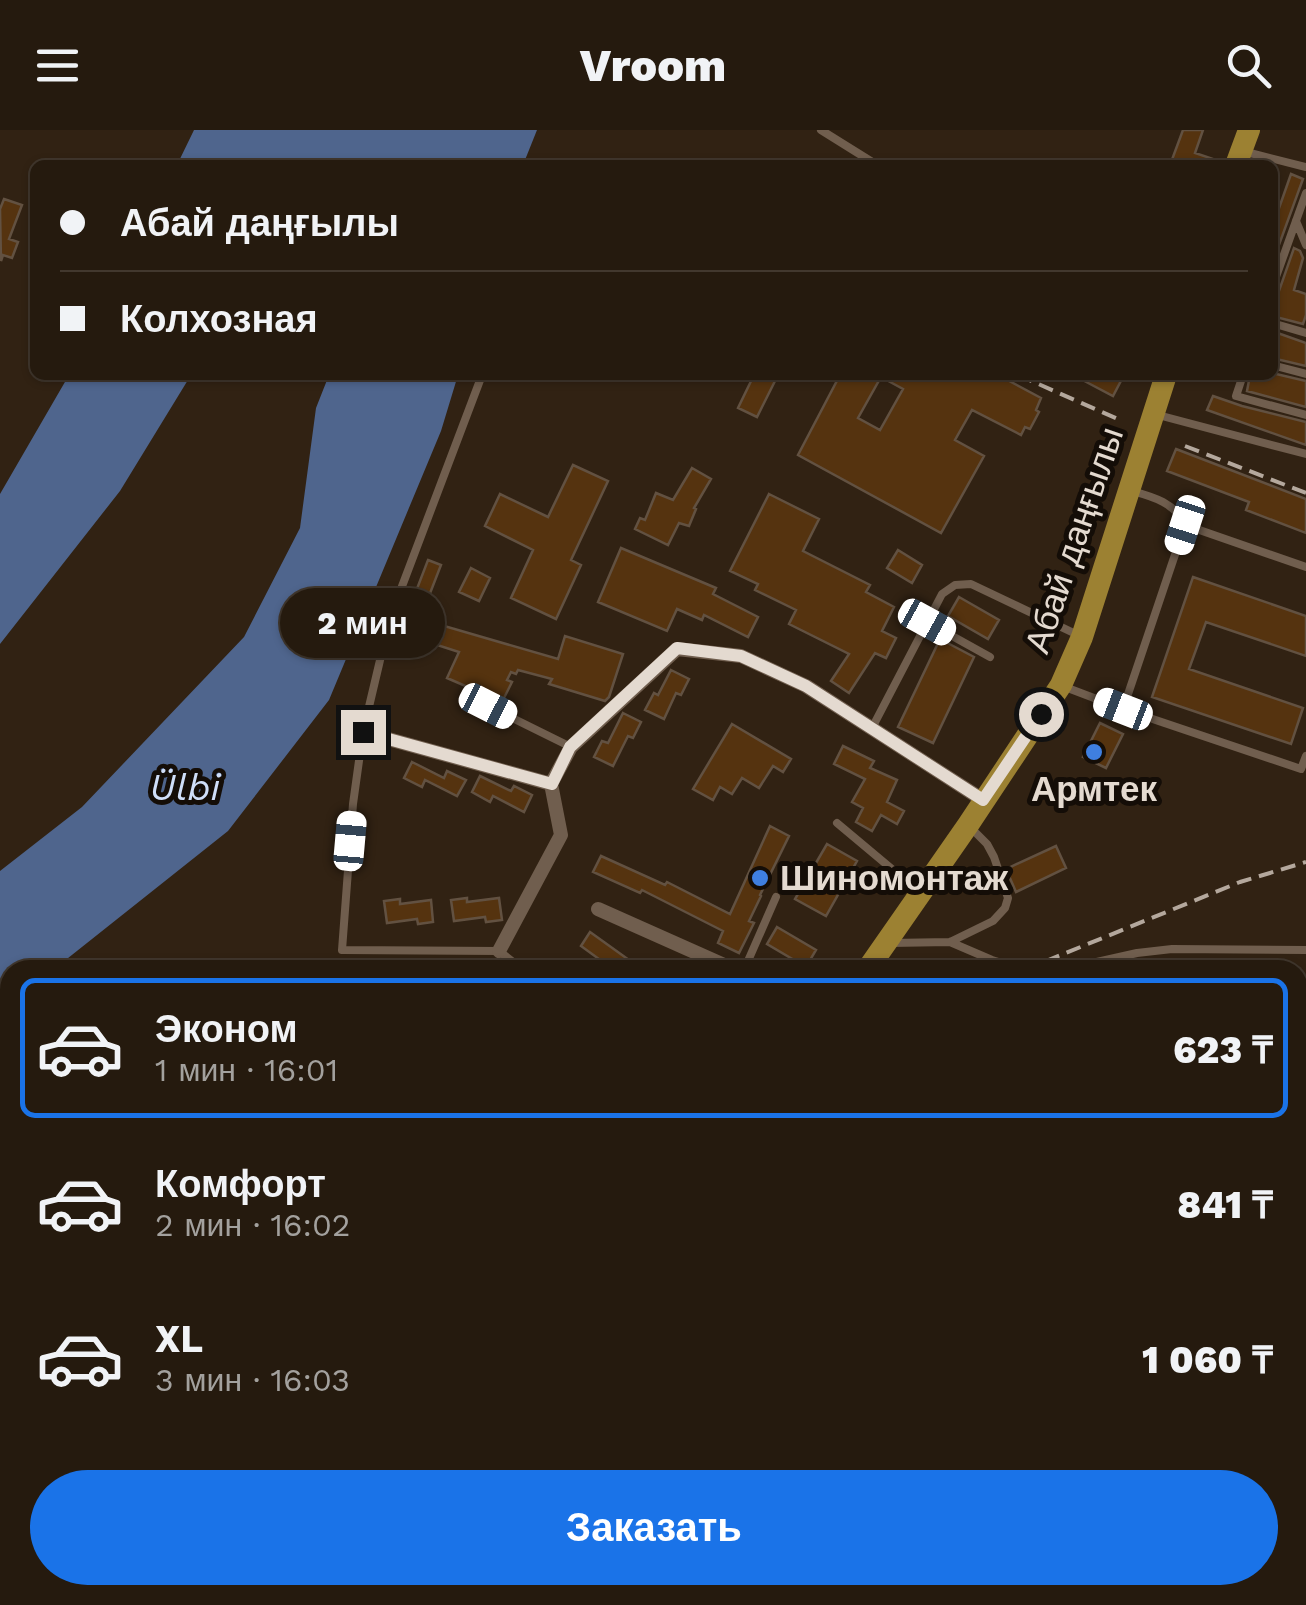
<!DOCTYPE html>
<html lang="ru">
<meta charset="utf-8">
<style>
body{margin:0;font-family:"Work Sans",sans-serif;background:#31271c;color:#f1f3f6;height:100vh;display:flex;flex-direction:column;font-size:38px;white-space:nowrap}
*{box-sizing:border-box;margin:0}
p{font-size:32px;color:#a3a19e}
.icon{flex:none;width:55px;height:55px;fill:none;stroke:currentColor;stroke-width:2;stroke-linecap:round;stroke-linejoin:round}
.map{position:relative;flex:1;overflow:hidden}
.sheet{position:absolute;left:0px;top:830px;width:1308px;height:645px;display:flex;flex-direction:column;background:#251a0e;border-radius:30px 30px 0 0;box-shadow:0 2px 8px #0004,0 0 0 2px #42382e}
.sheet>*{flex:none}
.top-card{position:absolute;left:30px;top:30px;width:1248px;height:220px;border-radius:15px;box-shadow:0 2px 8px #0004,0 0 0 2px #42382e;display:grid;align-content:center;height:220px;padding:0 30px;background:#251a0e}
.end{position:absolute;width:45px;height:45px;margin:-22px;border:12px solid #e4dad0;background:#111;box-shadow:0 0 0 5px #111}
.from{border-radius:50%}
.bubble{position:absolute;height:70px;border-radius:35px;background:#251a0e;box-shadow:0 2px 8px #0004,0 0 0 2px #42382e;font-size:32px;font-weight:800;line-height:70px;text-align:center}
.car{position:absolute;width:30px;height:60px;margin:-30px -15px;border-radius:12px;box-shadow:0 0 8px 2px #0007;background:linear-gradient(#fff 24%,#345 0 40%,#fff 0 76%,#345 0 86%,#fff 0)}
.top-card b{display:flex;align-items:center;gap:35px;height:95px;font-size:38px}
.top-card b+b{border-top:2px solid #42382e}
.top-card i{width:25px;height:25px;background:#f1f3f6}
ul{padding:18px 0 0;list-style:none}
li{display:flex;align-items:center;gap:30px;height:140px;margin:0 20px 15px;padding:0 10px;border:5px solid transparent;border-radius:15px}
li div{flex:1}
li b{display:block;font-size:38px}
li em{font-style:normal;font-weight:800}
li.selected{border-color:#1a73e8}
li>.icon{width:90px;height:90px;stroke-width:1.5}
.primary-button{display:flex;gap:20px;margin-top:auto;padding:20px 30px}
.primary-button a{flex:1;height:115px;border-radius:60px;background:#1a73e8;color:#fff;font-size:40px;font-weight:800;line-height:115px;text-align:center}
header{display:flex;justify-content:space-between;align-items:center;height:130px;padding:0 30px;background:#251a0e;font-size:45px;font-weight:800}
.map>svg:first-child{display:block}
.water{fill:#4f658d}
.building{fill:#55330f;stroke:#625141;stroke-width:2.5;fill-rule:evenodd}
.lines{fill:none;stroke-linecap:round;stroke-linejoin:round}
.service{stroke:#705e4e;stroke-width:8}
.minor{stroke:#705e4e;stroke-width:14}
.primary{stroke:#9c8132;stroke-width:22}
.rail{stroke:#b4a89d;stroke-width:4;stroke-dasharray:15 8;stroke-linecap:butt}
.route{stroke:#e4dad0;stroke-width:12}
.shop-dot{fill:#3f7fe0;stroke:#140d07;stroke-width:4}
.labels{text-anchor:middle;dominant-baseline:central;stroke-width:10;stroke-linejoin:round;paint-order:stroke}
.street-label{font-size:35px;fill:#e4dad0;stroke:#140d07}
.poi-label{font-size:35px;font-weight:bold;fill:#e4dad0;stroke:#140d07}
.water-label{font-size:38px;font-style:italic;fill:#cfdef8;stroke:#140d07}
</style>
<header><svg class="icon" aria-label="menu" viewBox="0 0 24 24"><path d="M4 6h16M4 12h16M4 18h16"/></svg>Vroom<svg class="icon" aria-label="search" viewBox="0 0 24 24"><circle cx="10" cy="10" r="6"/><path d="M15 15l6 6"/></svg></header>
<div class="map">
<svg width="1306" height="1475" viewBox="0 0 1306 1475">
<rect width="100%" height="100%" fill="#312213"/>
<path class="water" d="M 194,0 L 537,0 L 523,35 L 177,35 Z
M 69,245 L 191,245 L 120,361 L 0,514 L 0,364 Z
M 329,245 L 458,245 L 441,301 L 329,570 L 228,701 L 53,840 L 10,840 L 10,874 L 0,882 L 0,741 L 82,677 L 244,507 L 300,398 L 316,278 Z"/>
<path class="building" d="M 1183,0 L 1203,0 L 1195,23 L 1222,32 L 1221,35 L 1170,35 Z
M 1291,44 L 1303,49 L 1272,134 L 1272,98 Z
M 4,69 L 22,75 L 9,109 L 18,112 L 12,128 L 3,125 L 1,131 L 0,79 Z
M 1294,118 L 1300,121 L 1303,128 L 1294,160 L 1306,164 L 1306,185 L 1303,194 L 1272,186 L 1272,165 L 1279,161 Z
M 1272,201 L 1306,213 L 1306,236 L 1272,228 Z
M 1272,243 L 1306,251 L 1306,277 L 1247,261 L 1250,245 L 1272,245 Z
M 754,245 L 778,245 L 757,287 L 738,278 Z
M 840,245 L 998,245 L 1041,268 L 1036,280 L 1039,282 L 1030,299 L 1025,297 L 1021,305 L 972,280 L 955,310 L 984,326 L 941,403 L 798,325 ZM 881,247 L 903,259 L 880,300 L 858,288 Z
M 1073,245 L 1124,245 L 1113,266 Z
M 1213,266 L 1242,276 L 1306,292 L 1306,315 L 1207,280 Z
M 1176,319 L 1306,369 L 1306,403 L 1246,380 L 1249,372 L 1167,341 Z
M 573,335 L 608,351 L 571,430 L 581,435 L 556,489 L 511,468 L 533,420 L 485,396 L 500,364 L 548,387 Z
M 692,338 L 711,349 L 694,378 L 696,379 L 689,396 L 679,393 L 668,415 L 635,399 L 640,388 L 645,390 L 656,363 L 673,370 Z
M 769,364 L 819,389 L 803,421 L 870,455 L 866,462 L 894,477 L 882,501 L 896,508 L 886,528 L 875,523 L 849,563 L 831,551 L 849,524 L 789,494 L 796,480 L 755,460 L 758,454 L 730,441 Z
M 621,418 L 716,458 L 713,464 L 758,487 L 748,507 L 704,485 L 702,490 L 677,479 L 667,501 L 598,472 Z
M 898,420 L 922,435 L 912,453 L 887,438 Z
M 428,430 L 441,435 L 420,489 L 558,529 L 565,506 L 623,524 L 609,567 L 605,571 L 549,554 L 552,549 L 518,540 L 516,544 L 511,542 L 507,550 L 512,552 L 502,572 L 447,548 L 459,522 L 400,503 Z
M 471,438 L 490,448 L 479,471 L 459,462 Z
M 1193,447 L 1306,486 L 1306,526 L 1206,492 L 1189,539 L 1303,578 L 1291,614 L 1152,567 Z
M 959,467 L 999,490 L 988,509 L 948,486 Z
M 940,509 L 974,527 L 933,613 L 898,597 Z
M 671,540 L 689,549 L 681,565 L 676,563 L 664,589 L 645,580 L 654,563 L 658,565 Z
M 623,583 L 641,592 L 633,608 L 628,606 L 613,636 L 594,627 L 602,611 L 608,613 Z
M 1100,593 L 1123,604 L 1106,638 L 1083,627 Z
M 732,594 L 791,629 L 783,642 L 773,636 L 759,658 L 742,648 L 732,664 L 720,657 L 713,670 L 693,659 Z
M 843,616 L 874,631 L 870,638 L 897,650 L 887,672 L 904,681 L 897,694 L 881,685 L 872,701 L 856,692 L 863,678 L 852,672 L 865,649 L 834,634 Z
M 412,632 L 444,648 L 447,641 L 466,650 L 457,666 L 425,650 L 422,657 L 404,648 Z
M 480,646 L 511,661 L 514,656 L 532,665 L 524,682 L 493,666 L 490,672 L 472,662 Z
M 770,696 L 789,706 L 760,765 L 761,766 L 749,791 L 754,793 L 739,823 L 718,813 L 723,801 L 642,760 L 640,763 L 593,742 L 601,726 L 665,755 L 667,752 L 730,784 Z
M 827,714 L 857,731 L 826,786 L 795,769 Z
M 1056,716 L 1066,738 L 1016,762 L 1006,739 Z
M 467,768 L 467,772 L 499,768 L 502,790 L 486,792 L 485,787 L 454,791 L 451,770 Z
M 400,769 L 400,774 L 431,770 L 433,792 L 418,794 L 417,789 L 387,793 L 384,771 Z
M 777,797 L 816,820 L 806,837 L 767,814 Z
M 590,802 L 629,830 L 621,840 L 614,840 L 581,816 Z"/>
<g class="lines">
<path class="service" d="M 821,0 L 877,35
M 1246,22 L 1306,37
M 1296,91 L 1306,115
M 1272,158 L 1306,63
M 1272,193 L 1306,203
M 1272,235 L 1306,244
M 482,245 L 390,488 L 363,602 L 353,674 L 342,820 L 499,821 L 523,840
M 1243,245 L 1236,266 L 1306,285
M 1158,285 L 1306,324
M 1132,361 C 1154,367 1175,373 1185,395
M 927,492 L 990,527
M 1065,557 L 1123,579 L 1185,395 L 1306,437
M 488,576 L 571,617
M 1123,579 L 1301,639 L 1306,626
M 872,598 L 942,464 L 955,455 L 971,454 L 1078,505
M 837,693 L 917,760
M 950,812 L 992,830 L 1025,840
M 890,813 L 950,812 L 993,791 L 1005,778 L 1008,768 L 994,727 L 987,714 L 971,698
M 744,840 L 776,767
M 1061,840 L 1137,823 L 1172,819 L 1306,820
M 1298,1377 L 1306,1366
M 752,1465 L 766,1475
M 472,1474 L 474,1475
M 716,1475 L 723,1465
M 1085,1475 L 1091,1465
M 1226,1475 L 1232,1465"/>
<path class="minor" d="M 363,602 L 551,654
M 598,779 L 735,840
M 499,821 L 561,705 L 551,654 L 571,617 L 677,519 L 741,526 L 806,556 L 983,670"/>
<path class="primary" d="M 1236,35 L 1249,0
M 867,840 L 968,695 L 1061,555 L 1082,507 L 1166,245
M 409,1475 L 416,1465"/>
<path class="rail" d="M 1018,245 L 1120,290
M 1185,316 L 1306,363
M 1024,840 L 1240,752 L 1306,732
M 0,1270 L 10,1265
M 0,1330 L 10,1317"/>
</g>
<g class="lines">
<path class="route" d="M 363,602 L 552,654 L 570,617 L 677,518 L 741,526 L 806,556 L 983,670 L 1041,584"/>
</g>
<g class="shop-dot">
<circle cx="1094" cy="622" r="10"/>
<circle cx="760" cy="748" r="10"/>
</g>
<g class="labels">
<g class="street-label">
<text transform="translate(1074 410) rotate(-71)">Абай даңғылы</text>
</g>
<g class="poi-label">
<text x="1094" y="659">Армтек</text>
<text x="780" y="748" text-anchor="start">Шиномонтаж</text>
</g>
<g class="water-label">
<text x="185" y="657">Ülbi</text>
</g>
</g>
</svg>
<i class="end from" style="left:1041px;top:584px"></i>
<i class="end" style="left:363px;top:602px"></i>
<div class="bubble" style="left:280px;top:458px;width:165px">2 мин</div>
<i class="car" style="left:1185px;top:395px;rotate:198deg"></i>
<i class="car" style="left:927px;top:492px;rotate:119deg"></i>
<i class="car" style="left:488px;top:576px;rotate:117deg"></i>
<i class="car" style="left:1123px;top:579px;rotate:291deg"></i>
<i class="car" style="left:350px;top:711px;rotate:5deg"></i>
<div class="top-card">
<b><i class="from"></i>Абай даңғылы</b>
<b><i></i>Колхозная</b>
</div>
<section class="sheet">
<ul>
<li class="selected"><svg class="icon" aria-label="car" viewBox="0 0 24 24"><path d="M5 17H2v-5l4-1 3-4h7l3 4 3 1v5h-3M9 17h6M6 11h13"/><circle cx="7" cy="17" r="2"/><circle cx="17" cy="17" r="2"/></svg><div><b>Эконом</b><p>1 мин · 16:01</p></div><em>623 ₸</em></li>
<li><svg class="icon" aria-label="car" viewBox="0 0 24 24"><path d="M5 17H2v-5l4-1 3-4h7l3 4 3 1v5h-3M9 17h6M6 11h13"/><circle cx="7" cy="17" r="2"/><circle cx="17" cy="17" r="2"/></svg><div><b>Комфорт</b><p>2 мин · 16:02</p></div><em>841 ₸</em></li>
<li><svg class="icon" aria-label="car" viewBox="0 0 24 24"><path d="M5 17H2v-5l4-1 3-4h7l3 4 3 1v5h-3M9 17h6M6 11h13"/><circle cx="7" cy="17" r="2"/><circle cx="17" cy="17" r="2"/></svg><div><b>XL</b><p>3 мин · 16:03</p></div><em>1 060 ₸</em></li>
</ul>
<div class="primary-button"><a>Заказать</a></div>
</section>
</div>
